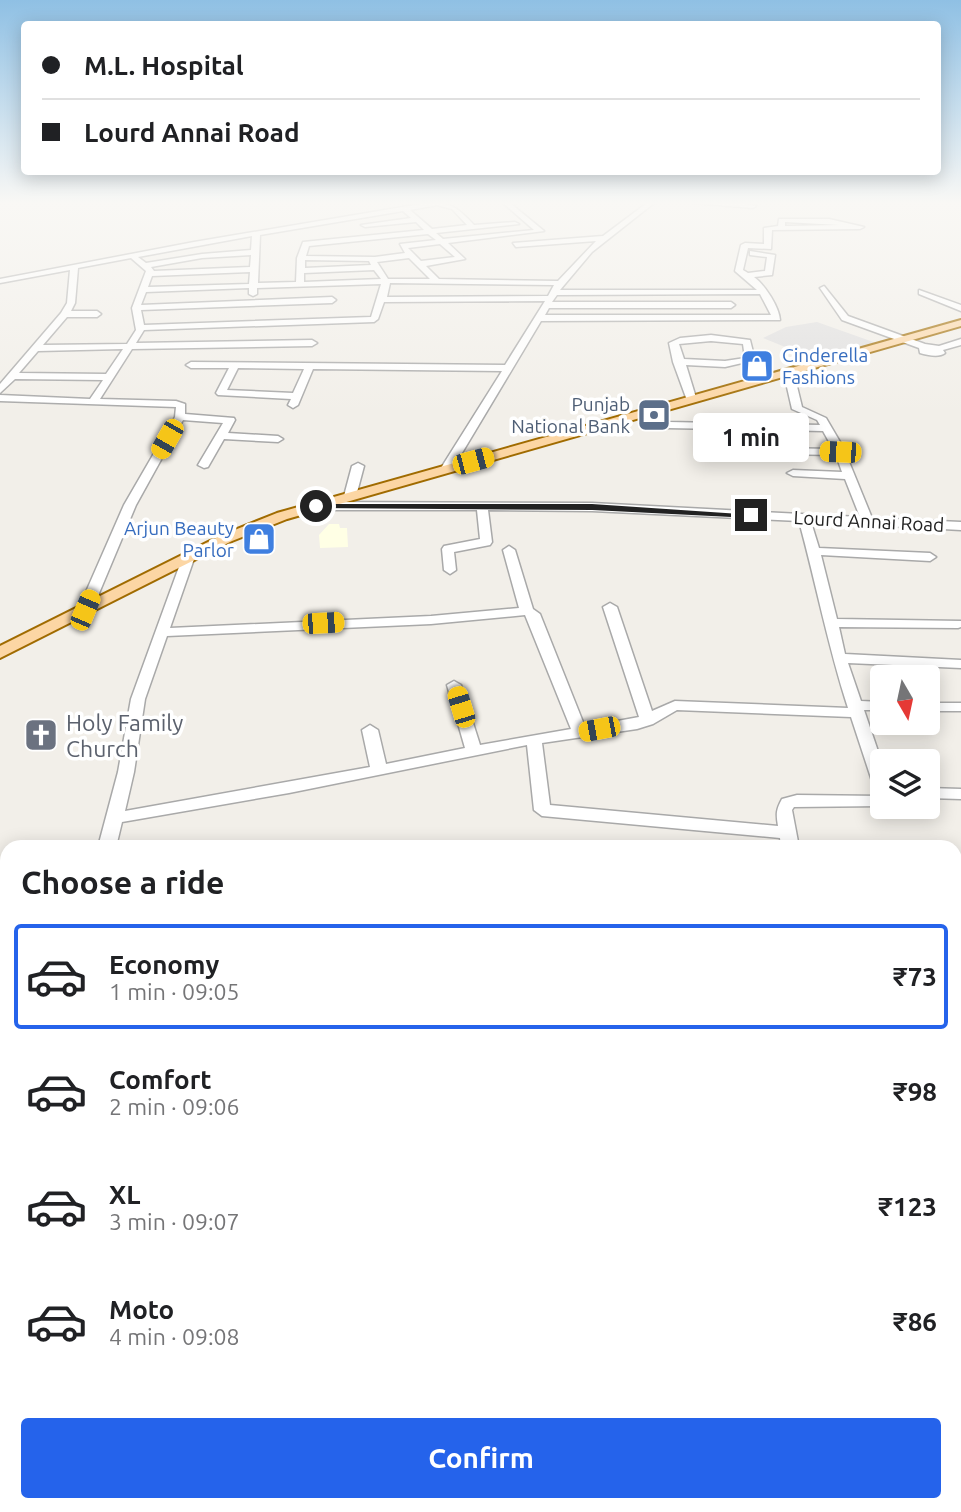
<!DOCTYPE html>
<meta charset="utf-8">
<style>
body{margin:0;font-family:Ubuntu,sans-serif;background:#f6f6f6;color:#202124;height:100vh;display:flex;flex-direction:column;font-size:26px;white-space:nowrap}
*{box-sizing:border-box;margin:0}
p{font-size:23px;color:#757577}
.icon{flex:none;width:38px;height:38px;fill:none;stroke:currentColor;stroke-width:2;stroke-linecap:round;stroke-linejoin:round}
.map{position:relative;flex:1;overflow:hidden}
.side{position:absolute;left:0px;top:840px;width:962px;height:672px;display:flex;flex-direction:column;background:#fff;border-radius:21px 21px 0 0;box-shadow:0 4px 18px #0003}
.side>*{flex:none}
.banner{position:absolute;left:21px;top:21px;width:920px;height:154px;border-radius:7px;box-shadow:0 4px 18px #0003;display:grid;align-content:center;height:154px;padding:0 21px;background:#fff}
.needle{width:46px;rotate:171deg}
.buttons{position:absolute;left:870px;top:665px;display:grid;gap:14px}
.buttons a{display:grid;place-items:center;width:70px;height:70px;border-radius:7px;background:#fff;box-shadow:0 4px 18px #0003;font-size:35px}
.end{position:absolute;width:32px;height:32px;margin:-16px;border:9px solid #222;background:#fff;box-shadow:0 0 0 4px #fff}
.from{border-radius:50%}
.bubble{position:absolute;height:49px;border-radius:7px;background:#fff;box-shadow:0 4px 18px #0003;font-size:23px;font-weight:700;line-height:49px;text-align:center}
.car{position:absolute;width:21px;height:42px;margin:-21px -10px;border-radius:9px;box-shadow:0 0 5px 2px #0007;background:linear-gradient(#f5c518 24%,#345 0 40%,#f5c518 0 76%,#345 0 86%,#f5c518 0)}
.banner b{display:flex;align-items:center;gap:24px;height:66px;font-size:26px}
.banner b+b{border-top:2px solid #e0e0e0}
.banner i{width:18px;height:18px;background:#202124}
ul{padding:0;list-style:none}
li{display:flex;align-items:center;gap:21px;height:105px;margin:0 14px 10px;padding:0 7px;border:4px solid transparent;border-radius:7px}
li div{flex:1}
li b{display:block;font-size:26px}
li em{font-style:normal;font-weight:700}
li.active{border-color:#2563eb}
li>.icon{width:63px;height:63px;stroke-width:1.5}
h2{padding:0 21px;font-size:32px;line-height:84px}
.action{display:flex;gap:14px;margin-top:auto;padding:14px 21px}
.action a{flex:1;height:80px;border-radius:7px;background:#2563eb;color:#fff;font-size:28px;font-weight:700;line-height:80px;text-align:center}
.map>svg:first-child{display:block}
.residential{fill:#e0dfdf}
.education{fill:#ffffe5}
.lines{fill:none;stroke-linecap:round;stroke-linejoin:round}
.minor-casing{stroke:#a9a9a9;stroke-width:3}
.major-casing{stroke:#a06b00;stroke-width:4}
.minor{fill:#fff;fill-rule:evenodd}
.major{fill:#fcd6a4;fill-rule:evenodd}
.route{fill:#222}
.labels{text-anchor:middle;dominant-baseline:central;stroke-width:7;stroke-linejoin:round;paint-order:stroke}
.far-shop-label{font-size:19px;fill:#366cbe;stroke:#fff;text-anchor:start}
.far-service-label{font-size:19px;fill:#4e5e75;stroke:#fff;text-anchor:end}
.far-street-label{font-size:19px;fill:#222;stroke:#fff}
.worship-label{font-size:23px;fill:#5b616d;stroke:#fff;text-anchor:start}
</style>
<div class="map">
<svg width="961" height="1512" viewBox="0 0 961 1512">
<rect width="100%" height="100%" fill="#f2efe9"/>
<path class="residential" d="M 817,322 L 879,344 L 822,362 L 763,338 L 786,327 Z"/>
<path class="education" d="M 329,524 L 339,524 L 340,528 L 347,528 L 348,547 L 320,548 L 319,535 Z"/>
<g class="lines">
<defs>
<path id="minor" d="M 426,203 C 452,203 456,206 474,225 L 515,222 L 519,224 L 436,233 L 443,239 L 534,230 L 503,203 L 510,203 L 544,231 L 448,243 L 465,259 L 426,266 L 439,279 L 558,281 L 596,241 L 516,247 L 513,243 L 603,236 L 647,203 L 654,203 L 592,252 L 560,290 L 757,290 L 735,271 L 741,245 L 745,243 L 764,244 L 764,228 L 778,226 L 779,219 L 829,219 L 864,227 L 860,229 L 772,230 L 771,249 L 748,248 L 743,270 L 748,273 L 765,271 L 767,257 L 750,255 L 750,251 L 775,255 L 772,275 L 754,277 C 765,285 779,307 780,320 L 541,321 L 453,468 L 447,471 L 441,468 L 502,371 L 313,369 L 298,405 L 293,408 L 288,405 L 291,399 L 218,395 L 216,393 L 229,368 L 191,368 L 186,365 L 191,362 L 505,365 L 545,301 L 384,302 L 378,319 L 374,322 L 144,330 L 136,343 L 312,340 L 317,343 L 312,346 L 132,349 L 100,399 L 176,401 L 185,404 L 185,414 L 234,418 L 235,420 L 228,433 L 278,436 L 283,439 L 278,442 L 224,439 L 208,467 L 204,468 L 198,465 L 223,423 L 183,420 L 136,505 L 92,610 L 90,613 L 80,613 L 78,610 L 124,505 L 175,417 L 176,407 L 0,401 L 0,395 L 90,399 L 103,380 L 15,379 L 0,393 L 0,384 L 61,313 L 67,303 L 70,270 L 0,283 L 0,279 L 194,242 ZM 437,205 L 452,209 L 467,225 L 432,229 L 410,210 ZM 403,211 L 411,218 L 361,225 L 365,227 L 416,222 L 424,230 L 303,242 L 297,258 L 296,282 L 258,283 L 260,235 ZM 785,222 L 839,225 L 785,226 ZM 428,234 L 436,240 L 400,244 L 405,253 L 375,257 L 306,256 L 309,246 ZM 252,236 L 251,250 L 202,254 L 146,263 L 138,257 ZM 440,244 L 455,257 L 421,261 L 408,248 ZM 251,255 L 250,267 L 154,271 L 151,267 L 202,258 ZM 131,258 L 146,271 L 132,308 L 136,330 L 127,344 L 43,345 L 67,317 L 97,317 L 101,314 L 97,311 L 71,311 L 75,303 L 78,268 ZM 409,258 L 430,279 L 388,279 L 377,262 ZM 305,260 L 369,261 L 371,265 L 305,268 ZM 374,270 L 381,279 L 304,282 L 304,273 ZM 250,272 L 249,284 L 148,287 L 152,276 ZM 390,283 L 554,285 L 548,296 L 387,297 ZM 381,284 L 371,317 L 144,325 L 141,310 L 332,303 L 336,300 L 332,297 L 141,305 L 146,292 L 249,288 L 249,294 L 253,296 L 257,294 L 257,288 ZM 760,294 L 771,315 L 545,315 L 549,308 L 731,308 L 735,305 L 731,302 L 552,302 L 557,295 ZM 123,349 L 106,374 L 19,373 L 38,351 ZM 238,368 L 304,369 L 293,393 L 227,390 Z
M 693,203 L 742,203 L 756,206 L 753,208 Z
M 824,286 L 848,316 L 925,344 L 939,346 L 961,339 L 961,345 L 943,350 L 945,353 C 939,358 927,355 920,353 L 919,348 L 842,320 L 820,288 Z
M 919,290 L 961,305 L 961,311 L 919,294 Z
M 711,335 L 750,340 L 755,360 L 725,367 L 686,365 L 697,401 L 688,403 L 673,362 L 669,343 L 680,338 ZM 711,341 L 743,344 L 745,358 L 725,361 L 684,359 L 679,344 Z
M 789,371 L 794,374 L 802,407 L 826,418 L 843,447 L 872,518 L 961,522 L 961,530 L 811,522 L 819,548 L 930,553 L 936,557 L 930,561 L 821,555 L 837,619 L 961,621 L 961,627 L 958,628 L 839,627 L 845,654 L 961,660 L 961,668 L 848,663 L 861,701 L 882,702 L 882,710 L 864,710 L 882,763 L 882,792 L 874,787 L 851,717 L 677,710 L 653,724 L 637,729 L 542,743 L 550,805 L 778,826 C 776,814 776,810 782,799 L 797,795 L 882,796 L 882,806 L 794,807 L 792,810 L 799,847 L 781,847 L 780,838 L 542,816 L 534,810 L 527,745 L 289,793 L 122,822 L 116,847 L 98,847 L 118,772 L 131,699 L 183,556 L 189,552 L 195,556 L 170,628 L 431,616 L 519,608 L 503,550 L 509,546 L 515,550 L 533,609 L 540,614 L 585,727 L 639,717 L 603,607 L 610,603 L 617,607 L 652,711 L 675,701 L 848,708 C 828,647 816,583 799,521 L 592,511 L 488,510 L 492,542 L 490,545 L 454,552 L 456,570 L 450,574 L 444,570 L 442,549 L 444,546 L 480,539 L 477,510 L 316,510 L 310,506 L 316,502 L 592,503 L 860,517 L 845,479 L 793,476 L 787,473 L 793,470 L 842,472 L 836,455 L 777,454 L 772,451 L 777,448 L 833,449 L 823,431 L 666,428 L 650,412 L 659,410 L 669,422 L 820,425 L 817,420 L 792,409 L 784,374 ZM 525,615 L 571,729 L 480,745 L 461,685 L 454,681 L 447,685 L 465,748 L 386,764 L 378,730 L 370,725 L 362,730 L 370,767 L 125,811 L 134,772 L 145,699 L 167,636 L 431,624 Z
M 358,463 L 364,466 L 356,496 L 346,498 L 344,496 L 352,466 Z
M 928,703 L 961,703 L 961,711 L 928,711 Z
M 928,788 L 961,789 L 961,799 L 928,798 Z
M 0,955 L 7,955 L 7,969 L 0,969 Z
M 7,1080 L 7,1127 L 0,1129 L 0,1083 Z
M 7,1238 L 7,1260 L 0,1261 L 0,1239 Z
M 956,1346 L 961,1346 L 961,1372 L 956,1372 Z
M 7,1487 L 7,1505 L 19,1505 L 14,1512 L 0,1512 L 0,1488 Z
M 88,1505 L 118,1505 L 121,1512 L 91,1512 Z
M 410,1505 L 438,1505 L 437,1512 L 409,1512 Z
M 739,1505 L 767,1505 L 768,1512 L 740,1512 Z"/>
<path id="major" d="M 961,320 L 961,326 L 287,519 L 232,541 L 0,658 L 0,646 L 222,535 L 277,513 Z"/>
</defs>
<use href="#minor" class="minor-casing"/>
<use href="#major" class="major-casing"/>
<use href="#minor" class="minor"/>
<use href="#major" class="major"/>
</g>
<linearGradient id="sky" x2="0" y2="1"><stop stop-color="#8fc0e4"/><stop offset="0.49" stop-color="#f9f8f5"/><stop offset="1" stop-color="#f9f8f5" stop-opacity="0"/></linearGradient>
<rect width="961" height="414" fill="url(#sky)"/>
<path class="route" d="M 313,504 L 592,504 L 755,515 L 751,518 L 592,510 L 316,508 Z"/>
<defs>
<symbol id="shop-square" viewBox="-11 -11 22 22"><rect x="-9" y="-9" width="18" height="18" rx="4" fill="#3f7fe0" stroke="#fff"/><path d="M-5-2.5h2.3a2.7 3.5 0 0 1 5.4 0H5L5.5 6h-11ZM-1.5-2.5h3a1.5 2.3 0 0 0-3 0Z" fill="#fff"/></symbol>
<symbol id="bank-square" viewBox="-11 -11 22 22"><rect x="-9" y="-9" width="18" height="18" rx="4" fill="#5c6f8a" stroke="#fff"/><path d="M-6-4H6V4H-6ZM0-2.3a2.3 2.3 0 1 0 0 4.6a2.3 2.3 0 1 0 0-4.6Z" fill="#fff"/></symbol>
<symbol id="church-square" viewBox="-11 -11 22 22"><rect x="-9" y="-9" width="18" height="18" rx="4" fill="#6b7280" stroke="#fff"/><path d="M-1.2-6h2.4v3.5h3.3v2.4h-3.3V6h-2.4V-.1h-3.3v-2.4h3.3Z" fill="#fff"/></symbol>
</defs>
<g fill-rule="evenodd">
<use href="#shop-square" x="738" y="347" width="38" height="38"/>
<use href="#bank-square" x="635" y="396" width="38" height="38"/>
<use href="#shop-square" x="240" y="520" width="38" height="38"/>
<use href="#church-square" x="22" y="716" width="38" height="38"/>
</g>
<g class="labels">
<g class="far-shop-label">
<text x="782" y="355">Cinderella<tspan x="782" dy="22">Fashions</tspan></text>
<text x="234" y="528" text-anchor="end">Arjun Beauty<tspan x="234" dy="22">Parlor</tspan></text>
</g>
<g class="far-service-label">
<text x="630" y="404">Punjab<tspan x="630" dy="22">National Bank</tspan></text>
</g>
<g class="far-street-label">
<text transform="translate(869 521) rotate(3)">Lourd Annai Road</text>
</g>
<g class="worship-label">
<text x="66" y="722">Holy Family<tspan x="66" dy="26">Church</tspan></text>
</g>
</g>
</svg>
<div class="buttons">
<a><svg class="needle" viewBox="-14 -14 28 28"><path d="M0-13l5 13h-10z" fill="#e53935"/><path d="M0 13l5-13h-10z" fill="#757577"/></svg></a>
<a><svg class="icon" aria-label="layers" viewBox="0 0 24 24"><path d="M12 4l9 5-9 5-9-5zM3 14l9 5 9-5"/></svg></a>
</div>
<i class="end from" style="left:316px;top:506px"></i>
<i class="end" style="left:751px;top:515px"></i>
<div class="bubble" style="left:693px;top:413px;width:116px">1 min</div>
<i class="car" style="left:167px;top:439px;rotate:210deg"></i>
<i class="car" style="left:840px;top:452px;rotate:272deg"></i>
<i class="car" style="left:473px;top:461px;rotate:75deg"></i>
<i class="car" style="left:85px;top:610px;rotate:23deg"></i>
<i class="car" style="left:323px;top:623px;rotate:87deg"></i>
<i class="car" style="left:461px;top:707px;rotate:343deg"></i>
<i class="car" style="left:599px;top:729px;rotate:259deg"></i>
<div class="banner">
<b><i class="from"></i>M.L. Hospital</b>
<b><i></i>Lourd Annai Road</b>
</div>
<section class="side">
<h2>Choose a ride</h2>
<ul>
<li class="active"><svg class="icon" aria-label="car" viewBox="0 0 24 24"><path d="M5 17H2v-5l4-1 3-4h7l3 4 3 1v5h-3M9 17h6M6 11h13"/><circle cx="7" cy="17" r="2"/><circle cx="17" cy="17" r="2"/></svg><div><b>Economy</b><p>1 min · 09:05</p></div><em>₹73</em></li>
<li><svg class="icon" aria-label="car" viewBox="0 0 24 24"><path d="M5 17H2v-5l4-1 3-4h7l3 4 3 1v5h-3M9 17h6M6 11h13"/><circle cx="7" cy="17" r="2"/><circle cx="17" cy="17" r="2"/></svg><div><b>Comfort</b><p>2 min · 09:06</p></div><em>₹98</em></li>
<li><svg class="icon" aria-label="car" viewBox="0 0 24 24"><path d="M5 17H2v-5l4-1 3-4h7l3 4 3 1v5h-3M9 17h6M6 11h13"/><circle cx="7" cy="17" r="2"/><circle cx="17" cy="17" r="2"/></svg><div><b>XL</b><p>3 min · 09:07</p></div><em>₹123</em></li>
<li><svg class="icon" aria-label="car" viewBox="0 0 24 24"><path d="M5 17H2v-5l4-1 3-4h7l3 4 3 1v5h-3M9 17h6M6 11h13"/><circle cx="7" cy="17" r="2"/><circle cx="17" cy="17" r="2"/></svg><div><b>Moto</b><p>4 min · 09:08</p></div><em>₹86</em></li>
</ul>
<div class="action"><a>Confirm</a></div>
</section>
</div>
